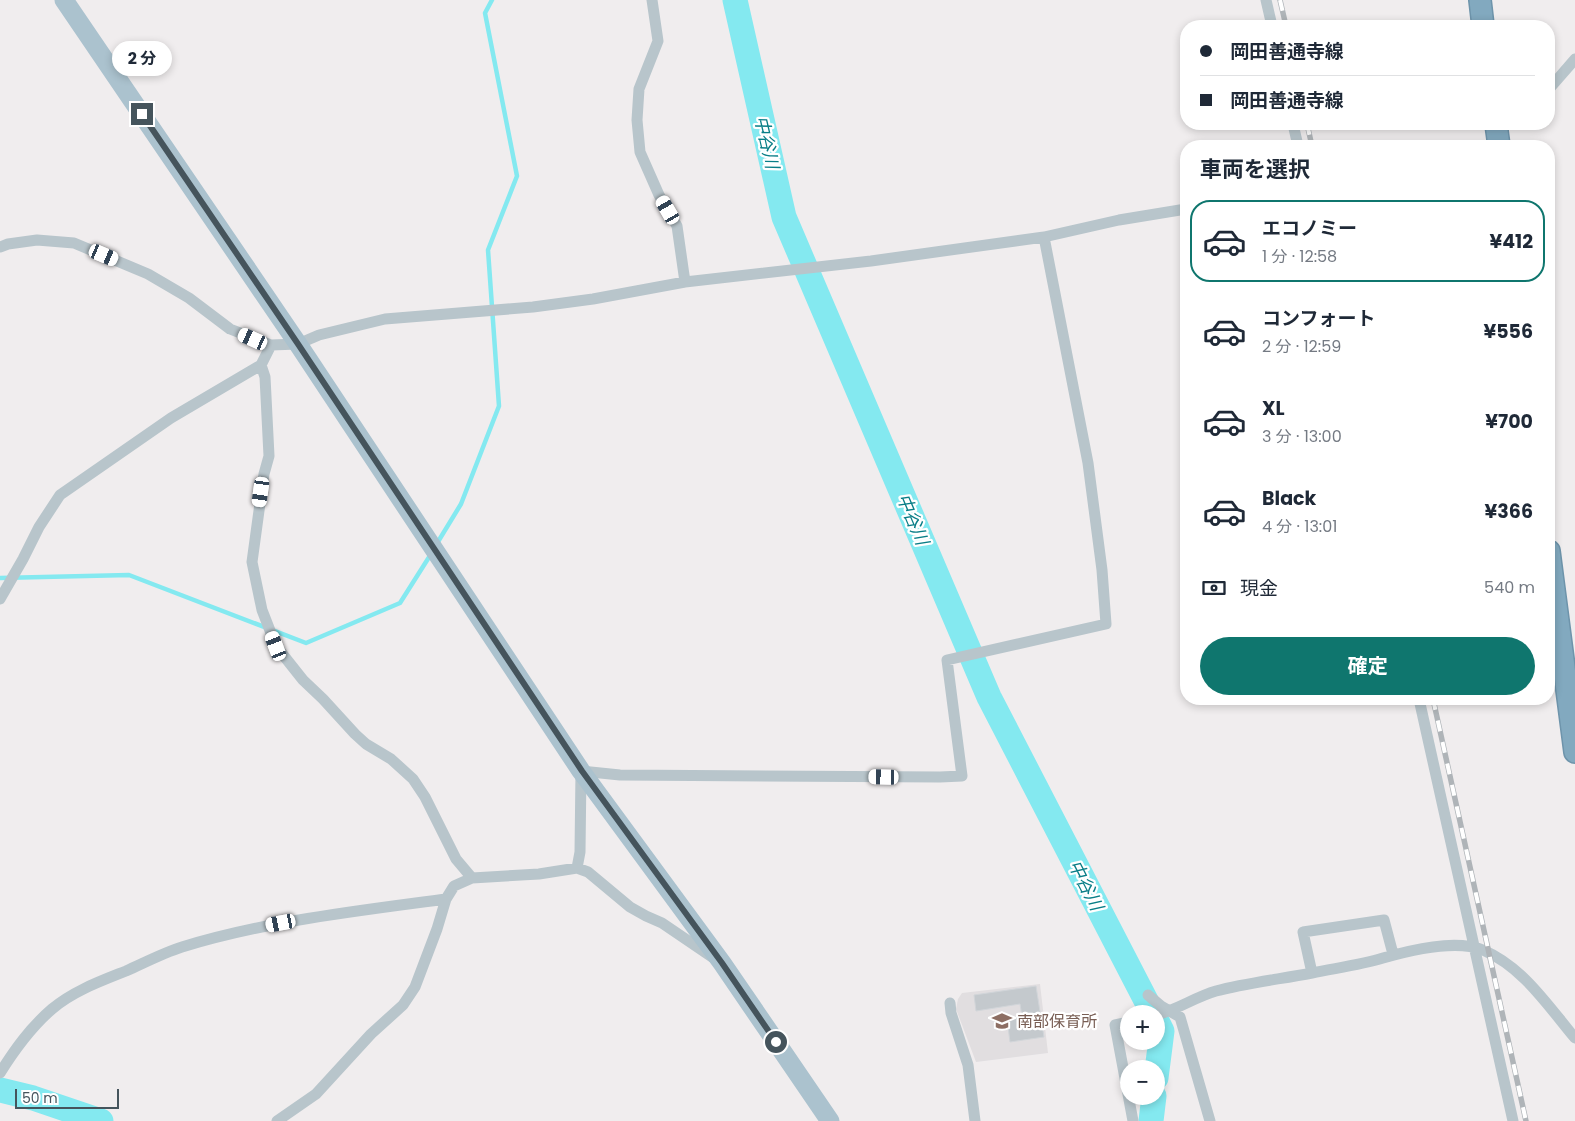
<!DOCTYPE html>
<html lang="ja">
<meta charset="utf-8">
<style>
body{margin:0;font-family:Poppins,"Noto Sans JP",sans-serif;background:#f2f2f3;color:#1f2937;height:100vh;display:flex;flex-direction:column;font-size:19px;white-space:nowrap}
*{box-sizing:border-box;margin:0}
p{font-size:16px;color:#747a83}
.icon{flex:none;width:28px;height:28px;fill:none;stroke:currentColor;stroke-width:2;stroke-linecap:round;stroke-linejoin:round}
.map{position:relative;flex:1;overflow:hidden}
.panel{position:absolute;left:1180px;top:140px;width:375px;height:565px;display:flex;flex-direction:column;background:#fff;border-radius:20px;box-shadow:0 2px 8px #0003}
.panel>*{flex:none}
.top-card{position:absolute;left:1180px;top:20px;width:375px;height:110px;border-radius:20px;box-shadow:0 2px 8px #0003;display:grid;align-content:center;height:110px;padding:0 20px;background:#fff}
.controls{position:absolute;left:1120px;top:1005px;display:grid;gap:10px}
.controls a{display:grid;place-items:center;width:45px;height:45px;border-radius:50%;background:#fff;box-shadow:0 2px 8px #0003;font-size:25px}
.scale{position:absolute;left:15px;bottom:12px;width:104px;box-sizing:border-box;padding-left:5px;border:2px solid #45545c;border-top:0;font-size:14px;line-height:18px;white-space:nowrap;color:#45545c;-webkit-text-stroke:4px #fff;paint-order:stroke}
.end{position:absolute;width:22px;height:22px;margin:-11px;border:6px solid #45545c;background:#fff;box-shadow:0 0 0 2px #fff}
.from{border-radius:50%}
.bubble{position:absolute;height:35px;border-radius:18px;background:#fff;box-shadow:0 2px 8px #0003;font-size:16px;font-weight:700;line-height:35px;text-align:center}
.car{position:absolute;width:15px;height:30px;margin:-15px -8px;border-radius:6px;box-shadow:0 0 4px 1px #0007;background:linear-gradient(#fff 24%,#345 0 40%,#fff 0 76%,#345 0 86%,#fff 0)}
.top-card b{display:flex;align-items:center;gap:18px;height:48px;font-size:19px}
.top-card b+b{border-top:1px solid #e0e1e3}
.top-card i{width:12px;height:12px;background:#1f2937}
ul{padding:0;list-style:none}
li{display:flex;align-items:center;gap:15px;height:82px;margin:0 10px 8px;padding:0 10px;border:2px solid transparent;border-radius:20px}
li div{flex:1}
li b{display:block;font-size:19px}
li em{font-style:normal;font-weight:700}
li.selected{border-color:#0f766e}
li>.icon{width:45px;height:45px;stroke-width:1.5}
h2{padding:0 20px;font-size:22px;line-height:60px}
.pay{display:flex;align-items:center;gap:12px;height:55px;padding:0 20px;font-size:19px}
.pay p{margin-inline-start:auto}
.cta{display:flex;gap:10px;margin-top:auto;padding:10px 20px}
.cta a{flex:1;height:58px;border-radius:30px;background:#0f766e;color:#fff;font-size:20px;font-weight:700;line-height:58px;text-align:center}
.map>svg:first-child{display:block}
.education{fill:#e1dee0}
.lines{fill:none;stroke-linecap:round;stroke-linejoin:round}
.stream{stroke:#84e9f0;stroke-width:4.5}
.river{stroke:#84e9f0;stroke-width:25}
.building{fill:#c4c9cd;stroke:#d1d5d9}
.highway-casing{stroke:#6e94ab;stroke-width:24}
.street{stroke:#b8c5cb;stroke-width:11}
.primary{stroke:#abc2ce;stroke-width:19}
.highway{stroke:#82a9bf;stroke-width:21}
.rail-casing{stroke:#afb4b8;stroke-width:5.5}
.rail{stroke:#fff;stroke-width:4;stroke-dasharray:11;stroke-linecap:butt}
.route{stroke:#45545c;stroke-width:6}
.labels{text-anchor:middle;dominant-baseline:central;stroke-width:4.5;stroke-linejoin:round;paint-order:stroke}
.education-label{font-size:16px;fill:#785e54;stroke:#fff;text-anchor:start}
.water-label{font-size:18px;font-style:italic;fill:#097e87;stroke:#fff}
</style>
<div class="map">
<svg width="1575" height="1121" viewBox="0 0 1575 1121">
<rect width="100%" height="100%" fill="#f0edee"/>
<path class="education" d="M 1040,984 L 1048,1053 L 976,1062 L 956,1009 L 958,999 L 962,993 Z"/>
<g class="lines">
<path class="stream" d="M 436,545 L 461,504 L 499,406 L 488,250 L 517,176 L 485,13 L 492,0
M 0,578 L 129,575 L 306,643 L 400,603 L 431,554"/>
<path class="river" d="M 735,0 L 784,217 L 989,697 L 1153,1014
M 1156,1019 L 1162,1031 L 1156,1078
M 0,1090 L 33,1098 L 101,1121
M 1151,1121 L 1154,1096"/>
</g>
<path class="building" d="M 1036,986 L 1044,1037 L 1010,1042 L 1007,1019 L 1022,1017 L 1020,1004 L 976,1011 L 974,995 Z"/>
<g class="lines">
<defs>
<path id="highway" d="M 1480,0 L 1483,26
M 1496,124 L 1499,146
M 1549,551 L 1575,752"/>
</defs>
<use href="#highway" class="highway-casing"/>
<path class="street" d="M 652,0 L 658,41 L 639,89 L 637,120 L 640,152 L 659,195 L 677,226 L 685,282
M 1266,0 L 1272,26
M 1549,89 L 1575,59
M 1293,124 L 1298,146
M 0,247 L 8,244 L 37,240 L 74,243 L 148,274 L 189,298 L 230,329 L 271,345 L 298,344 L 319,335 L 385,319 L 533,307 L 593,299 L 685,282 L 871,261 L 1044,237 L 1119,220 L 1186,209
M 261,365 L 265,377 L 269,456 L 264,474 L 252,562 L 262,610 L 276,646 L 303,680 L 323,699 L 355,734 L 366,744 L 391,759 L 413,779 L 425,797 L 456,859 L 472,878
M 0,599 L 23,559 L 39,527 L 60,495 L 171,418 L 261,365 L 271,345
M 1419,699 L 1513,1121
M 577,868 L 580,852 L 581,771 L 620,775 L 940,777 L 962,776 L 947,660 L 1106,624 L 1102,570 L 1088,463 L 1044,237
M 1312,973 L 1303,932 L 1384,920 L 1393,954
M 1148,995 L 1161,1006 L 1180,1017 L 1210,1121
M 950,1003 L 951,1013 L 968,1065 L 975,1121
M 1156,1015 C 1177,1010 1195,997 1216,991 C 1246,983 1281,979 1312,973 C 1336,968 1360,965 1383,958 C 1411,950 1455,939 1483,950 C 1523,967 1548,1006 1575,1038
M 1129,1022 L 1115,1025 L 1133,1121
M 0,1073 C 15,1049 30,1028 52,1009 C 73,991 101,981 126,971 C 144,963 163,953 182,947 C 267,921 357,911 446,899
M 277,1121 L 316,1094 L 371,1034 L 403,1005 L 415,987 L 437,929 L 446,899 L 454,886 L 472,878 L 539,874 L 577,868 L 588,872 L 630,907 L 646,916 L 662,923 L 712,957"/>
<path class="primary" d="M 64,0 L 298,344 L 581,771 L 722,963 L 830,1121"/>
<use href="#highway" class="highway"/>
<defs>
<path id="rail" d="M 1280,0 L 1286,26
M 1307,124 L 1312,146
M 1433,699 L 1526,1121"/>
</defs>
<use href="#rail" class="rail-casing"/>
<use href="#rail" class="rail"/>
</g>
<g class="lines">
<path class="route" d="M 142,114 L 298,344 L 582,771 L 722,963 L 776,1042"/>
</g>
<defs>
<symbol id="school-bare" viewBox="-9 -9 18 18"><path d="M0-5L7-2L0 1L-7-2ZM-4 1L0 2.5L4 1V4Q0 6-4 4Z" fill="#8d6e63" stroke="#fff" stroke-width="2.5" paint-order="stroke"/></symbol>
</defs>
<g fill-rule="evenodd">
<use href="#school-bare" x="988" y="1007" width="28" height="28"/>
</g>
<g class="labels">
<g class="education-label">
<text x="1017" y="1021">南部保育所</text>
</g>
<g class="water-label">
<text transform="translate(767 142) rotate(77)">中谷川</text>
<text transform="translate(913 519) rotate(67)">中谷川</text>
<text transform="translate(1086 885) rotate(63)">中谷川</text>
</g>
</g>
</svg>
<div class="controls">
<a>+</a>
<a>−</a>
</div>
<div class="scale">50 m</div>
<i class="end from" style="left:776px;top:1042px"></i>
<i class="end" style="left:142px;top:114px"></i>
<div class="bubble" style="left:112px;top:41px;width:60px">2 分</div>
<i class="car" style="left:668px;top:210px;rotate:330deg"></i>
<i class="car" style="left:104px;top:255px;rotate:113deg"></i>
<i class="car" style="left:253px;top:339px;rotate:294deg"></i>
<i class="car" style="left:261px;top:492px;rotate:188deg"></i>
<i class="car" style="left:276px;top:646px;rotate:339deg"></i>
<i class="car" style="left:884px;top:777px;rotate:271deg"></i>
<i class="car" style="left:281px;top:923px;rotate:259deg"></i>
<div class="top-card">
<b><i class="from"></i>岡田善通寺線</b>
<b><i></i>岡田善通寺線</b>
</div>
<section class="panel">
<h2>車両を選択</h2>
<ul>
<li class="selected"><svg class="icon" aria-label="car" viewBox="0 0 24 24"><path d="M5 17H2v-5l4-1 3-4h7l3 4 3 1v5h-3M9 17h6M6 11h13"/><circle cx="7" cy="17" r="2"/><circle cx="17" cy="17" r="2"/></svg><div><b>エコノミー</b><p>1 分 · 12:58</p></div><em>¥412</em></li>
<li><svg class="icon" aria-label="car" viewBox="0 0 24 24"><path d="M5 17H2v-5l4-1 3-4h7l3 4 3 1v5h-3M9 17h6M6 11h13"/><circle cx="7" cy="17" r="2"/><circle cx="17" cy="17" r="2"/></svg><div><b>コンフォート</b><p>2 分 · 12:59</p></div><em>¥556</em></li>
<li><svg class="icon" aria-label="car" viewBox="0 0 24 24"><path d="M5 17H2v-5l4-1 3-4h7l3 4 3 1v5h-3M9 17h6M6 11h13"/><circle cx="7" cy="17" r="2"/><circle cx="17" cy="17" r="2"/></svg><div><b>XL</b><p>3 分 · 13:00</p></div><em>¥700</em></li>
<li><svg class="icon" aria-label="car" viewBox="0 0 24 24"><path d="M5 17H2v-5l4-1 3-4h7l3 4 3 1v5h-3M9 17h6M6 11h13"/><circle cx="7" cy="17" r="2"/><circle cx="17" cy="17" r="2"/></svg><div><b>Black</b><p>4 分 · 13:01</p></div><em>¥366</em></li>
</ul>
<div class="pay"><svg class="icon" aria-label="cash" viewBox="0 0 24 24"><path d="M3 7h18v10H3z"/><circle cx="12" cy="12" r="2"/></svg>現金<p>540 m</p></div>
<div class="cta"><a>確定</a></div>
</section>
</div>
